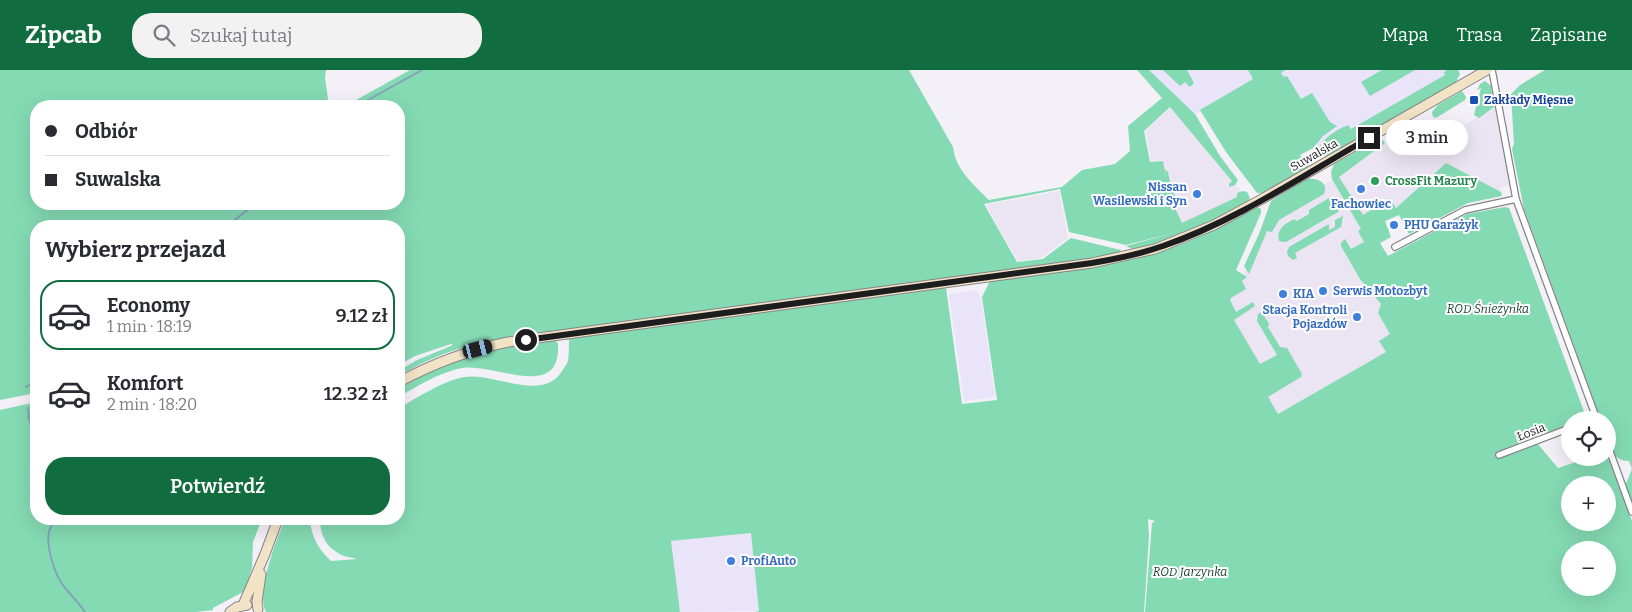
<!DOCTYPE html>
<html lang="pl">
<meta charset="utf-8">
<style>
body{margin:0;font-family:Bitter,serif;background:#f2f2f3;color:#2b2b33;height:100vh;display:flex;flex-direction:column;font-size:19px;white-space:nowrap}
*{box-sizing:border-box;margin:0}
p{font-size:16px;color:#7c7c81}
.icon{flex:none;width:28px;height:28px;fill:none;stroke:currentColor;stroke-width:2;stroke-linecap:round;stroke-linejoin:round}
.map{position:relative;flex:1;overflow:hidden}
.details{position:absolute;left:30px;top:150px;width:375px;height:305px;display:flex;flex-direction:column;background:#fff;border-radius:20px;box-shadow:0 5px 20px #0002}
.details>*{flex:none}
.top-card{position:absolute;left:30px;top:30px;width:375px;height:110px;border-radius:20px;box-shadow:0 5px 20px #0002;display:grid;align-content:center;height:110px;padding:0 15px;background:#fff}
.fabs{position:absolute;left:1561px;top:341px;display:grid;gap:10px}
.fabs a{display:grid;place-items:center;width:55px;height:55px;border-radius:50%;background:#fff;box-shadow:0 5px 20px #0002;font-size:25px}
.end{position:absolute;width:22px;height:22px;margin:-11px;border:6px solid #1d1c1e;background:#fff;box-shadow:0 0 0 2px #fff}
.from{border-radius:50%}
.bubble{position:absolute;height:35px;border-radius:18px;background:#fff;box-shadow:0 5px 20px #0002;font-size:16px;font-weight:600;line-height:35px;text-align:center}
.car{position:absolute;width:15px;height:30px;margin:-15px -8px;border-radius:6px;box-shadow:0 0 4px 1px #0007;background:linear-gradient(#222 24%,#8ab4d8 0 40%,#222 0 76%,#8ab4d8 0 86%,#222 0)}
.top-card b{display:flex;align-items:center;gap:18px;height:48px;font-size:19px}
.top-card b+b{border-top:1px solid #e1e1e2}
.top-card i{width:12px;height:12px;background:#2b2b33}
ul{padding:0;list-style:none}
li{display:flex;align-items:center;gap:15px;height:70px;margin:0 10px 8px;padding:0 5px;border:2px solid transparent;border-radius:20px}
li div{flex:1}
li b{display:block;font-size:19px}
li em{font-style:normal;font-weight:600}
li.selected{border-color:#116c40}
li>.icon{width:45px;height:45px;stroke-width:1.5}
h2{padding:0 15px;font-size:22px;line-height:60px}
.action{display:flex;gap:10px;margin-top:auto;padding:10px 15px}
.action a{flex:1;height:58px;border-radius:20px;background:#116c40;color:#fff;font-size:20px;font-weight:600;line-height:58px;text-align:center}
header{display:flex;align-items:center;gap:30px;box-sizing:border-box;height:70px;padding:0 25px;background:#116c40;color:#fff}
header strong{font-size:24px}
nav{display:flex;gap:28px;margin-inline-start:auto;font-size:18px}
.search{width:350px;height:45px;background:#f2f2f3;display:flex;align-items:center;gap:12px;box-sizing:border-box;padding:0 18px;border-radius:20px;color:#7c7c81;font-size:19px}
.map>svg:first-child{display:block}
.built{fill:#ebe4f2}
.industrial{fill:#e9e4fa}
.green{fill:#84dab3;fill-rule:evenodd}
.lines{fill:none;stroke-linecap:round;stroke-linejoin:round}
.stream{stroke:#84a2ba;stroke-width:2}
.street-casing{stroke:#868389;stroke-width:8}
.secondary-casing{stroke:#868389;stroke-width:11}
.street{stroke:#fff;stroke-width:5.5}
.secondary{stroke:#f2e3c7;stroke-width:9}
.route{stroke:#1d1c1e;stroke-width:6}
.transit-dot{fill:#1a4fb4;stroke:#fff;stroke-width:2}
.leisure-dot{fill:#2e9e5b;stroke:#fff;stroke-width:2}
.shop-dot{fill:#3f7fe0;stroke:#fff;stroke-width:2}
.labels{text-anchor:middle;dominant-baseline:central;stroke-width:4;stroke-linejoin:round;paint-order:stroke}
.transit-label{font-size:12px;font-weight:bold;fill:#164399;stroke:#fff;text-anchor:start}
.street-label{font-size:12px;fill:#1d1c1e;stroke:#fff}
.leisure-label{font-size:12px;font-weight:bold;fill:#27864d;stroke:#fff;text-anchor:start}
.shop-label{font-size:12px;font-weight:bold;fill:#366cbe;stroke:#fff;text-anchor:start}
.park-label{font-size:12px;font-style:italic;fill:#163e2d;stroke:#fff}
</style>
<header>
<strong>Zipcab</strong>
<div class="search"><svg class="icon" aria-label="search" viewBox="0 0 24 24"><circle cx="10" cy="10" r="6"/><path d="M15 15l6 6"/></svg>Szukaj tutaj</div>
<nav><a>Mapa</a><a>Trasa</a><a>Zapisane</a></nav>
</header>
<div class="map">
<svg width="1632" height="542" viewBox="0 0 1632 542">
<rect width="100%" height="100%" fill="#f3f0f7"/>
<path class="built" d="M 1495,35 L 1510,115 L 1500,118 L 1501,122 L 1446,93 L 1396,138 L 1391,129 L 1361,146 L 1435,257 L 1272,349 L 1219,252 L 1278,134 L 1314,113 L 1325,114 L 1336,108 L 1333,102 L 1414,56 L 1433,76 Z
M 1171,37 L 1244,125 L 1176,157 L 1163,90 L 1151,91 L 1146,60 Z
M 1059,121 L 1068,168 L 1041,188 L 1018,191 L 986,135 Z"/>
<path class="industrial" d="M 1137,0 L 1272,0 L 1183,51 Z
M 1273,0 L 1457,0 L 1320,80 Z
M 976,220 L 981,228 L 995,327 L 964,331 L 949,224 Z
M 752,463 L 759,541 L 680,542 L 670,471 Z"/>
<path class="green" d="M 0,0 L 326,0 L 325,8 L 329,36 L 36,36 L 36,134 L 399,134 L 399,36 L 349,36 L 356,30 L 410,0 L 909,0 L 953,77 C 955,99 974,115 989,130 L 1062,117 L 1082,100 L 1115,94 L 1130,81 L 1128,56 L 1162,28 L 1137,0 L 1149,0 L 1195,44 L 1220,86 L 1238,110 L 1235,115 L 1229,117 L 1229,114 L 1232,111 L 1170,37 L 1144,61 L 1150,92 L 1163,91 L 1167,111 L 1165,100 L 1168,102 L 1171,116 L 1177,130 L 1174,136 L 1182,153 L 1237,127 L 1237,123 L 1243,121 L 1247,122 L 1250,128 L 1246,133 C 1210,151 1173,173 1132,179 L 1126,176 L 1177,162 L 1126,175 L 1069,162 L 1060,119 L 984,134 L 1017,192 L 1043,189 L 1071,168 L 1121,180 L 1119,183 L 1086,189 L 508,267 C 467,275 441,282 404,303 L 400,300 L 417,290 L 453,275 L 451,274 L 415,286 L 399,295 L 399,156 L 36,156 L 36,323 L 0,330 Z
M 1163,0 L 1187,0 L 1194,13 L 1190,17 L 1185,12 L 1180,16 Z
M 1248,0 L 1285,0 L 1281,3 L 1284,7 L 1287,6 L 1301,29 L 1312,23 L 1330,52 L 1337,56 L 1323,66 L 1313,78 L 1300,85 L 1303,90 L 1307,89 L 1310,94 L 1309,98 L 1262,123 L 1257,123 L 1226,82 L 1200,40 L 1253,9 Z
M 1382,0 L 1415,0 L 1370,26 L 1361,12 Z
M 1447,0 L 1458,0 L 1460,4 L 1456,12 L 1329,85 L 1324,86 L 1317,84 C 1319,70 1336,60 1348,55 L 1351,59 L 1445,5 L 1444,2 Z
M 1545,0 L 1632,0 L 1632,434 L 1625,416 L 1632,399 L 1629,391 C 1608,391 1608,367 1608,350 L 1601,350 L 1524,139 L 1512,79 L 1514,74 L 1511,24 L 1520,15 Z
M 1485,11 L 1491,16 L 1494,37 L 1479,48 L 1474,45 L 1481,18 L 1477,20 L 1480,14 Z
M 1462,21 L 1466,27 L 1465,30 L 1436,48 L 1433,47 L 1432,42 L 1438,35 Z
M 1381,68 L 1385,73 L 1339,107 L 1363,145 L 1390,128 L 1396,138 L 1446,93 L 1501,122 L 1502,126 L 1468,133 L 1409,164 L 1399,145 L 1385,151 L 1391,167 L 1380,173 L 1388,186 L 1467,144 L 1505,137 L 1509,138 L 1586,347 L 1579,350 L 1570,350 L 1570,354 L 1512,376 L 1511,379 L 1537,373 L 1558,398 L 1588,388 L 1608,387 L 1632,451 L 1632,542 L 1145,542 L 1152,453 L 1155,451 L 1148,449 L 1149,466 L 1144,542 L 754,542 L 759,541 L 751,463 L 671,471 L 680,542 L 266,542 C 255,523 277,469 285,449 L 310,449 C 311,466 318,479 331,491 L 357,489 C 351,487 343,487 338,483 C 325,476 320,463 320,449 L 399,449 L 399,338 C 417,328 444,310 465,307 C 493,302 543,333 562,301 C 564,298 567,294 568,291 C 569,284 569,275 569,268 L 946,218 L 962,334 L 997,330 L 982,227 L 990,211 C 1050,203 1113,198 1171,178 C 1201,168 1229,152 1257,137 L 1261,139 L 1261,143 L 1236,200 L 1247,207 L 1242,211 L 1246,219 L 1231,228 L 1230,230 L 1236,242 L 1253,232 L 1255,236 L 1234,250 L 1260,294 L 1277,285 L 1257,251 L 1258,244 L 1262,242 L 1269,254 L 1268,257 L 1280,277 L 1287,278 L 1302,304 L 1301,307 L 1268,327 L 1278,344 L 1386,282 L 1379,271 L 1390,264 L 1378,243 L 1381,234 L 1360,209 L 1341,176 L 1341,173 L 1345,169 L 1351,179 L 1364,172 L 1358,161 L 1361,159 L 1332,109 L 1331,102 L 1334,94 ZM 1570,415 L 1608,415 L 1608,452 L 1570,452 ZM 1570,480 L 1608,480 L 1608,518 L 1570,518 Z
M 1306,109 C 1317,108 1329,112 1324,124 L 1279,150 L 1272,162 L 1267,161 L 1249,204 L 1244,196 L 1259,164 L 1271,131 Z
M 1329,128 L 1337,130 L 1341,136 L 1338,142 L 1286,172 L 1283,172 L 1279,171 C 1276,159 1285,154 1294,149 L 1297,151 L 1309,144 L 1309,140 Z
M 1343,146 L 1341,157 L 1295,183 L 1297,188 L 1293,190 L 1288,186 L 1287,182 L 1289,177 L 1329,154 L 1329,160 L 1335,157 L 1335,150 Z
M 555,270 L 558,274 C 561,332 495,293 462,298 C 443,301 415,317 399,327 L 399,318 C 426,303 454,289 485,280 C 507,274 532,273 555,270 Z
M 36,332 L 36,449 L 262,449 L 253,472 L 252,498 L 245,521 L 213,538 L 213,540 L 196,542 L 0,542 L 0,340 Z"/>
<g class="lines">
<path class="stream" d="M 361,36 L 368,30 L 422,0
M 172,154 L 189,156
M 126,156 L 154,152
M 218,156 L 231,153 L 255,134
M 26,317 L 36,311
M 28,338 L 29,349 L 36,370
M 56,449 C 54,453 49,458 49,462 C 46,478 55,506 65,518 C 72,526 79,533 85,542"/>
<defs>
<path id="street" d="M 1492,0 L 1516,129 L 1597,350
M 1395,177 L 1465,140 L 1516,129
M 1608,376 L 1632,442
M 1499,385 L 1570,358"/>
<path id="secondary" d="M 399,312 C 434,293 469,280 508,272 L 1092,193 L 1155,179 L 1214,155 L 1262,129 L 1487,0
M 243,535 L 265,484 L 278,449
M 258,539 L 257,532 L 261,504
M 230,542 L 237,537 L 247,535"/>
</defs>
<use href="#street" class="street-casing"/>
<use href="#secondary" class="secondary-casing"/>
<use href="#street" class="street"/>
<use href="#secondary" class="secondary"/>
</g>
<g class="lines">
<path class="route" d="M 526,270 L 1092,193 C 1116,189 1140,184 1163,176 C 1236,151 1302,106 1369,68"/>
</g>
<rect class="transit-dot" x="1469" y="25" width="10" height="10" rx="2.5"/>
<circle class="leisure-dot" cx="1375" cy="111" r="5"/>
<g class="shop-dot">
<circle cx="1361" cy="119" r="5"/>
<circle cx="1197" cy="124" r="5"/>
<circle cx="1394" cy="155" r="5"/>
<circle cx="1323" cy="221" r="5"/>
<circle cx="1283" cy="224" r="5"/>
<circle cx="1357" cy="247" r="5"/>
<circle cx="731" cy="491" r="5"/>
</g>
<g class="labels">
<g class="transit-label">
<text x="1484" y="30">Zakłady Mięsne</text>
</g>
<g class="street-label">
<text transform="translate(1314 85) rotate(-30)">Suwalska</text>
<text transform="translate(1531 362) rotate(-21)">Łosia</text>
</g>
<g class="leisure-label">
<text x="1385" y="111">CrossFit Mazury</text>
</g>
<g class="shop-label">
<text x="1187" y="117" text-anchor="end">Nissan<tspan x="1187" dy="14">Wasilewski i Syn</tspan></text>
<text x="1361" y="134" text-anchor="middle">Fachowiec</text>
<text x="1404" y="155">PHU Garażyk</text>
<text x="1333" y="221">Serwis Motozbyt</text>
<text x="1293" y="224">KIA</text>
<text x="1347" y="240" text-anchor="end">Stacja Kontroli<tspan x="1347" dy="14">Pojazdów</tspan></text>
<text x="741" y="491">ProfiAuto</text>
</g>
<g class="park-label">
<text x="1488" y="239">ROD Śnieżynka</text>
<text x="1190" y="502">ROD Jarzynka</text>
</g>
</g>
</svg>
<div class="fabs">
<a><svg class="icon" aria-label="locate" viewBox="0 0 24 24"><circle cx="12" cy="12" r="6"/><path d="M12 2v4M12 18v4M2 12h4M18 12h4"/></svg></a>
<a>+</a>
<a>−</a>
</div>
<i class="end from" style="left:526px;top:270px"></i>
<i class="end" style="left:1369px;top:68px"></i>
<div class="bubble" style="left:1386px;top:50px;width:82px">3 min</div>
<i class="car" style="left:478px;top:279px;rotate:76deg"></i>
<div class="top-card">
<b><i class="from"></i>Odbiór</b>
<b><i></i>Suwalska</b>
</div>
<section class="details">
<h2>Wybierz przejazd</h2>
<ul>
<li class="selected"><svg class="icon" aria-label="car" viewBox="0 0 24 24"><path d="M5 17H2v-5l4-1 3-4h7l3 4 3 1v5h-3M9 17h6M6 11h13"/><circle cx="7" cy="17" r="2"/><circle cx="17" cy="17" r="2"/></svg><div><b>Economy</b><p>1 min · 18:19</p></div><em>9.12 zł</em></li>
<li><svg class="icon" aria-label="car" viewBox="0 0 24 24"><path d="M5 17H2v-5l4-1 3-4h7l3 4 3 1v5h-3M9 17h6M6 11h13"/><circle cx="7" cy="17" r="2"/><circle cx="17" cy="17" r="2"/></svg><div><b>Komfort</b><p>2 min · 18:20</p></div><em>12.32 zł</em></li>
</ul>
<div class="action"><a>Potwierdź</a></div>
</section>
</div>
